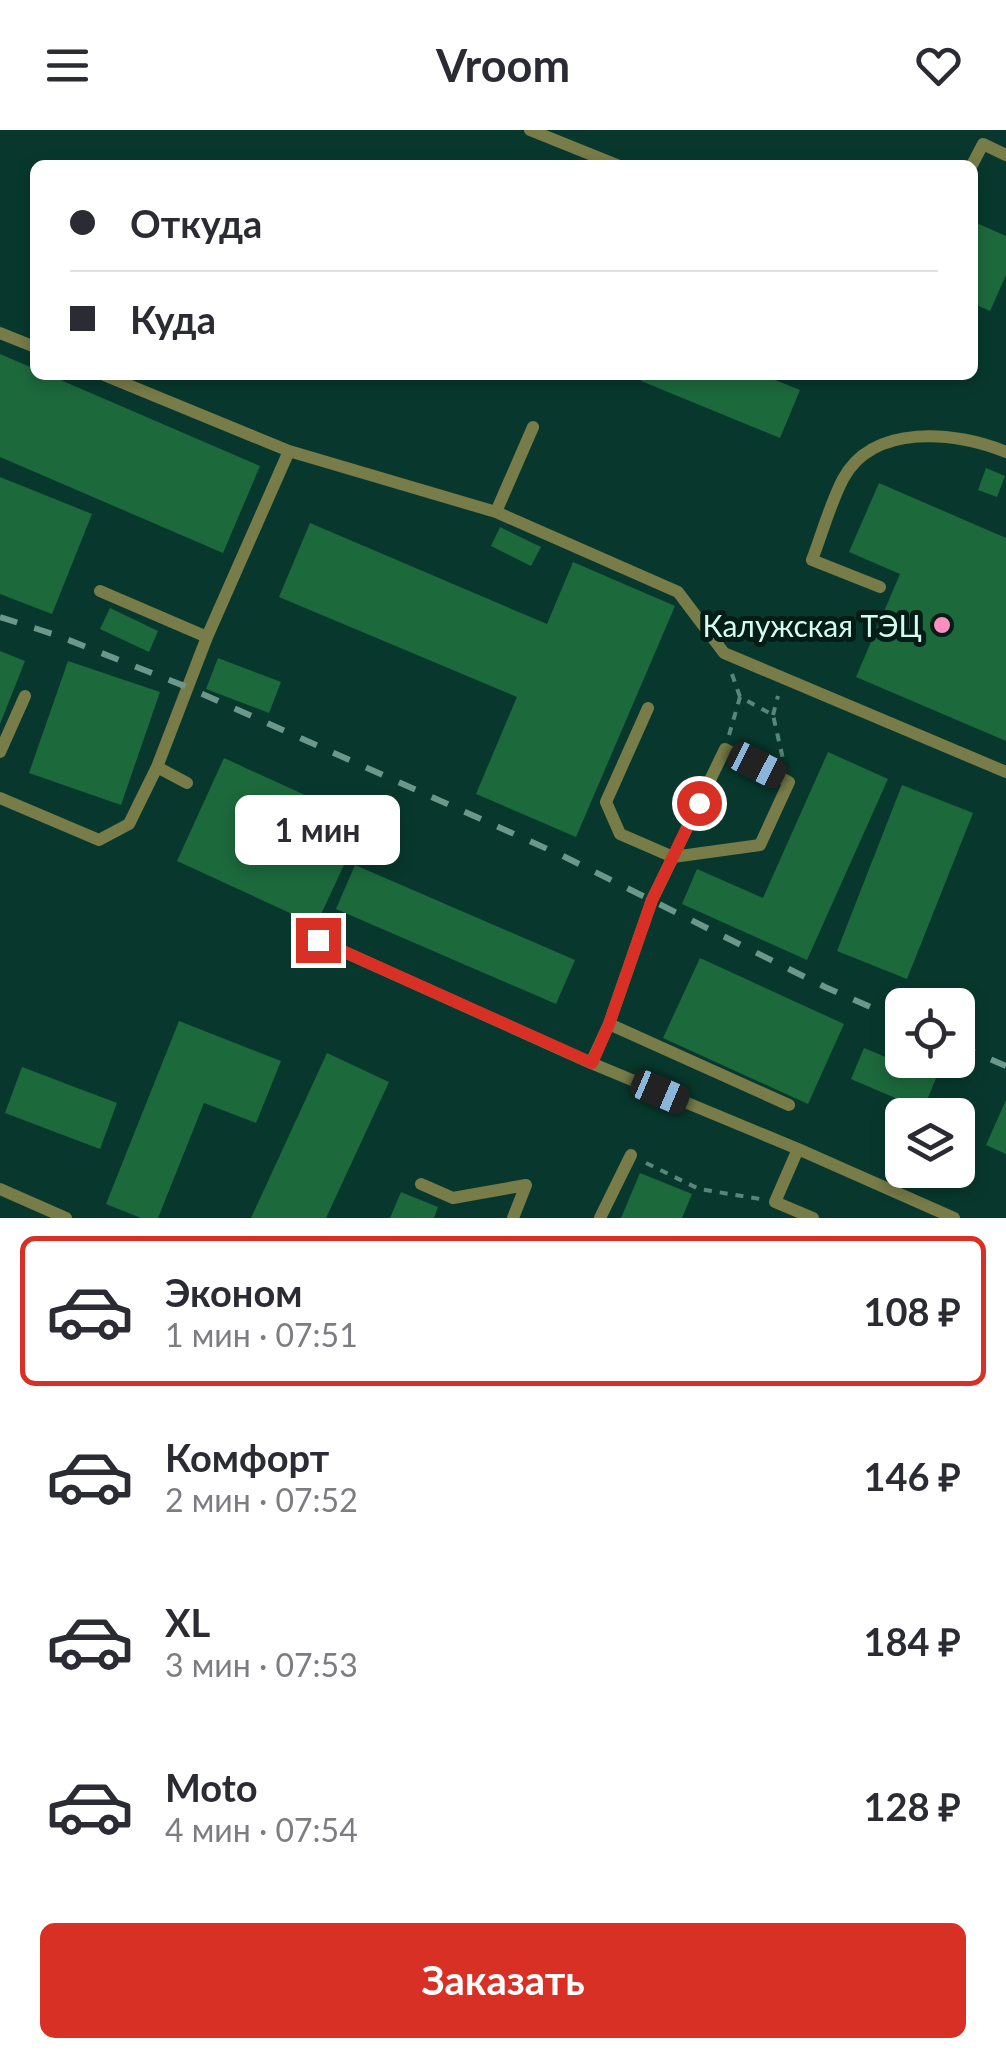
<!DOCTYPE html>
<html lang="ru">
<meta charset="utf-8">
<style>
body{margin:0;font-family:Lato,sans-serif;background:#f7f7f7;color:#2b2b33;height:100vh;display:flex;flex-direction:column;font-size:38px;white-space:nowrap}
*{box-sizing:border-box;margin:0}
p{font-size:32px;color:#7c7c81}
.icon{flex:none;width:55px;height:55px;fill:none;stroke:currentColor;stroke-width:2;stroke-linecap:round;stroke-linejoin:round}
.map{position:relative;height:1088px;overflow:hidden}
.sheet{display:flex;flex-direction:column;background:#fff;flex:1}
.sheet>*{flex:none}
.guide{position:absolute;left:30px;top:30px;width:948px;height:220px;border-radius:15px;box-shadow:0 5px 15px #0003;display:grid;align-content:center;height:220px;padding:0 40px;background:#fff}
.tools{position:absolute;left:885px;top:858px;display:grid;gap:20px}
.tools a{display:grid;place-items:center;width:90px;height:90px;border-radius:15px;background:#fff;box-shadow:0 5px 15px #0003;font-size:50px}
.end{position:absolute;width:45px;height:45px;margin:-22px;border:12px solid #d93025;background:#fff;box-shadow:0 0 0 5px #fff}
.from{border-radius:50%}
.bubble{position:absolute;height:70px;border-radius:15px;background:#fff;box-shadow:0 5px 15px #0003;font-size:32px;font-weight:700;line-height:70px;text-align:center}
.car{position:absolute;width:30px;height:60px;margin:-30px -15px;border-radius:12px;box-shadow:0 0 8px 2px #0007;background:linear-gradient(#222 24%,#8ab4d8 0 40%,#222 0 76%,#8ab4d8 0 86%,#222 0)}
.guide b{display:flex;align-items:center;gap:35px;height:95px;font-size:38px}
.guide b+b{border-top:2px solid #e1e1e2}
.guide i{width:25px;height:25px;background:#2b2b33}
ul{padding:18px 0 0;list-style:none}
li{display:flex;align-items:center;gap:30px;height:150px;margin:0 20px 15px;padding:0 20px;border:5px solid transparent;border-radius:15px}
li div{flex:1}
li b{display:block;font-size:38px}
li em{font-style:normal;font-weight:700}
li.active{border-color:#d93025}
li>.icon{width:90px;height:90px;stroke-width:1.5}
.primary-button{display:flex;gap:20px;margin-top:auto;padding:20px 40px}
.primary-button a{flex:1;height:115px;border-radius:15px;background:#d93025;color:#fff;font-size:40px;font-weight:700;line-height:115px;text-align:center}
header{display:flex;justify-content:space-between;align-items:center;height:130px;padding:0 40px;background:#fff;font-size:45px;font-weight:700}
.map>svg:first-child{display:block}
.building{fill:#1c693c}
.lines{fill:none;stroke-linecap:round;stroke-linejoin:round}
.path{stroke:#59867a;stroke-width:4;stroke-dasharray:8 8;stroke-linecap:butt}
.lane{stroke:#777c48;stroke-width:12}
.rail{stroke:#6c988b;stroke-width:6;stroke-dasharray:18 18;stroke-linecap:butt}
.route{stroke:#d93025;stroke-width:12}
.poi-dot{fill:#fd8ebf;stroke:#031d16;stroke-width:4}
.labels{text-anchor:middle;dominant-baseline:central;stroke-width:10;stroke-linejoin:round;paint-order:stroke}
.poi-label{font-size:30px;fill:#d4fcee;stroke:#031d16;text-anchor:end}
</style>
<header><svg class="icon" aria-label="menu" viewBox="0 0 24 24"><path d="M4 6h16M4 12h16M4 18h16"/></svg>Vroom<svg class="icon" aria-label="heart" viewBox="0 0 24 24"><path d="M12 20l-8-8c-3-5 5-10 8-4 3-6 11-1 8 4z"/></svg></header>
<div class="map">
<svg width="1006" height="1088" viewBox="0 0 1006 1088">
<rect width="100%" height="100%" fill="#08382d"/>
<path class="building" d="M 972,91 L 1006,106 L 1006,145 L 990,181 L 972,173 Z
M 0,224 L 35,239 L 35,245 L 49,245 L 260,336 L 223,423 L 0,327 Z
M 644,245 L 763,245 L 800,260 L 780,308 L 641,251 Z
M 986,338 L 1005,346 L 997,367 L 978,360 Z
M 0,347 L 92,384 L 52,484 L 0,464 Z
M 879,353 L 1006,408 L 1006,611 L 856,547 L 900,444 L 849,422 Z
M 310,393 L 547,494 L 573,432 L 675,476 L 576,707 L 476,664 L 517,567 L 279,467 Z
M 500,397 L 541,417 L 531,436 L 491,416 Z
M 110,478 L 158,501 L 149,522 L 100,499 Z
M 0,521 L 25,531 L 0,594 Z
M 218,528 L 281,552 L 269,583 L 206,559 Z
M 68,531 L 160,562 L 121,675 L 29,643 Z
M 828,622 L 888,649 L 807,830 L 682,774 L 697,739 L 763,768 Z
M 224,628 L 364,692 L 316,795 L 177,731 Z
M 902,655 L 973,683 L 907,849 L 837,821 Z
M 355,735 L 575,830 L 556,874 L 336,779 Z
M 700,828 L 844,894 L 808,974 L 663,908 Z
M 179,891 L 281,931 L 256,993 L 204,973 L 158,1088 L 141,1088 L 106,1074 Z
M 864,918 L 936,948 L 923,980 L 851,949 Z
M 327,923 L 389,952 L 326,1088 L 251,1088 Z
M 22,937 L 117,973 L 100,1019 L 5,983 Z
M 1006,970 L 1006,1024 L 986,1015 Z
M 640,1043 L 692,1064 L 682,1088 L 621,1088 Z
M 401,1062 L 438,1077 L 434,1088 L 390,1088 Z"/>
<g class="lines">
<path class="path" d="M 732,544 L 740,567
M 773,585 L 778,566
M 729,605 L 740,567 L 773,585 L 783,629
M 646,1033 L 699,1059 L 760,1069"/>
<path class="lane" d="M 530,0 L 617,35
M 972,35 L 983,14 L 1006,25
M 0,203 L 35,217
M 104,245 L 289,321 L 207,507
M 289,321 L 496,382 L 533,297
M 496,382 L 678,462 L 724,523 L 1006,642
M 880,457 L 812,430 C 822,404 830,374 843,349 C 873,293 956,301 1006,322
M 100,461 L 207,507 L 157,637
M 725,619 L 789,652 L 760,715 L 673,727 Z
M 0,622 L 25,566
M 0,668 L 99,710 L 129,694 L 157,637 L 187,653
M 318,810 L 591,933 L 798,1019 L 775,1072 L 813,1088
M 609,894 L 652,770 L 673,727 L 620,704 L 606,672 L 648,578
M 591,933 L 609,894 L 789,975
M 798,1019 L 954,1088
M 421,1054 L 453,1068 L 526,1055 L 513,1088
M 0,1059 L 66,1088
M 600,1088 L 631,1025"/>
<path class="rail" d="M 0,487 L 56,505 L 187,557 L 563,726 L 825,857 L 902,891
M 958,915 L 1006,936"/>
</g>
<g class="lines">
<path class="route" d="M 318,810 L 592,933 L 609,894 L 652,770 L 699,673"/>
</g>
<circle class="poi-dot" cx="942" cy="495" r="10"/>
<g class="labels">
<g class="poi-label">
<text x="922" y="495">Калужская ТЭЦ</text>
</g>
</g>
</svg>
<div class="tools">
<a><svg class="icon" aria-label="locate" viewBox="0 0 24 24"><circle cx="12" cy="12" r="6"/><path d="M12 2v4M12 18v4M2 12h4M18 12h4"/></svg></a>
<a><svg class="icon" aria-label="layers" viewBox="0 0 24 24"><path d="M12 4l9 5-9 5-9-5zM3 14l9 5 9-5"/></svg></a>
</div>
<i class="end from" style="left:699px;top:673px"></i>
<i class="end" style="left:318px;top:810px"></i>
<div class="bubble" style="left:235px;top:665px;width:165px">1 мин</div>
<i class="car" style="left:757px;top:635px;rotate:117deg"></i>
<i class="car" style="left:660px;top:962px;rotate:113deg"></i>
<div class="guide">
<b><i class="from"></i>Откуда</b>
<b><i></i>Куда</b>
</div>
</div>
<section class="sheet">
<ul>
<li class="active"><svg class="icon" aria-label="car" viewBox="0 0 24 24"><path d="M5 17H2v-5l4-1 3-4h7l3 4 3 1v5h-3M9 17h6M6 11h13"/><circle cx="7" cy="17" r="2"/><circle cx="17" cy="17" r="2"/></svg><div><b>Эконом</b><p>1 мин · 07:51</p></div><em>108 ₽</em></li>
<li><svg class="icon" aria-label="car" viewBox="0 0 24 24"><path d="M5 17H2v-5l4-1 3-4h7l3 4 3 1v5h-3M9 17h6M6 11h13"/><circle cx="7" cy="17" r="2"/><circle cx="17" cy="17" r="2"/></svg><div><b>Комфорт</b><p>2 мин · 07:52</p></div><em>146 ₽</em></li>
<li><svg class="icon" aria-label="car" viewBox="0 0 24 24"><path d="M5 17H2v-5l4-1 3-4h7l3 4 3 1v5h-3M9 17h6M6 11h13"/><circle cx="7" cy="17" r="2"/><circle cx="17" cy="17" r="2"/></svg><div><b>XL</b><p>3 мин · 07:53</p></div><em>184 ₽</em></li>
<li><svg class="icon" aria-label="car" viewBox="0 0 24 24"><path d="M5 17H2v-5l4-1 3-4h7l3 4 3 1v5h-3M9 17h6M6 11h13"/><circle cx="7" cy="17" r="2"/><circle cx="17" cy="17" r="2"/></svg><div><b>Moto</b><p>4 мин · 07:54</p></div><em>128 ₽</em></li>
</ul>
<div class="primary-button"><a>Заказать</a></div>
</section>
